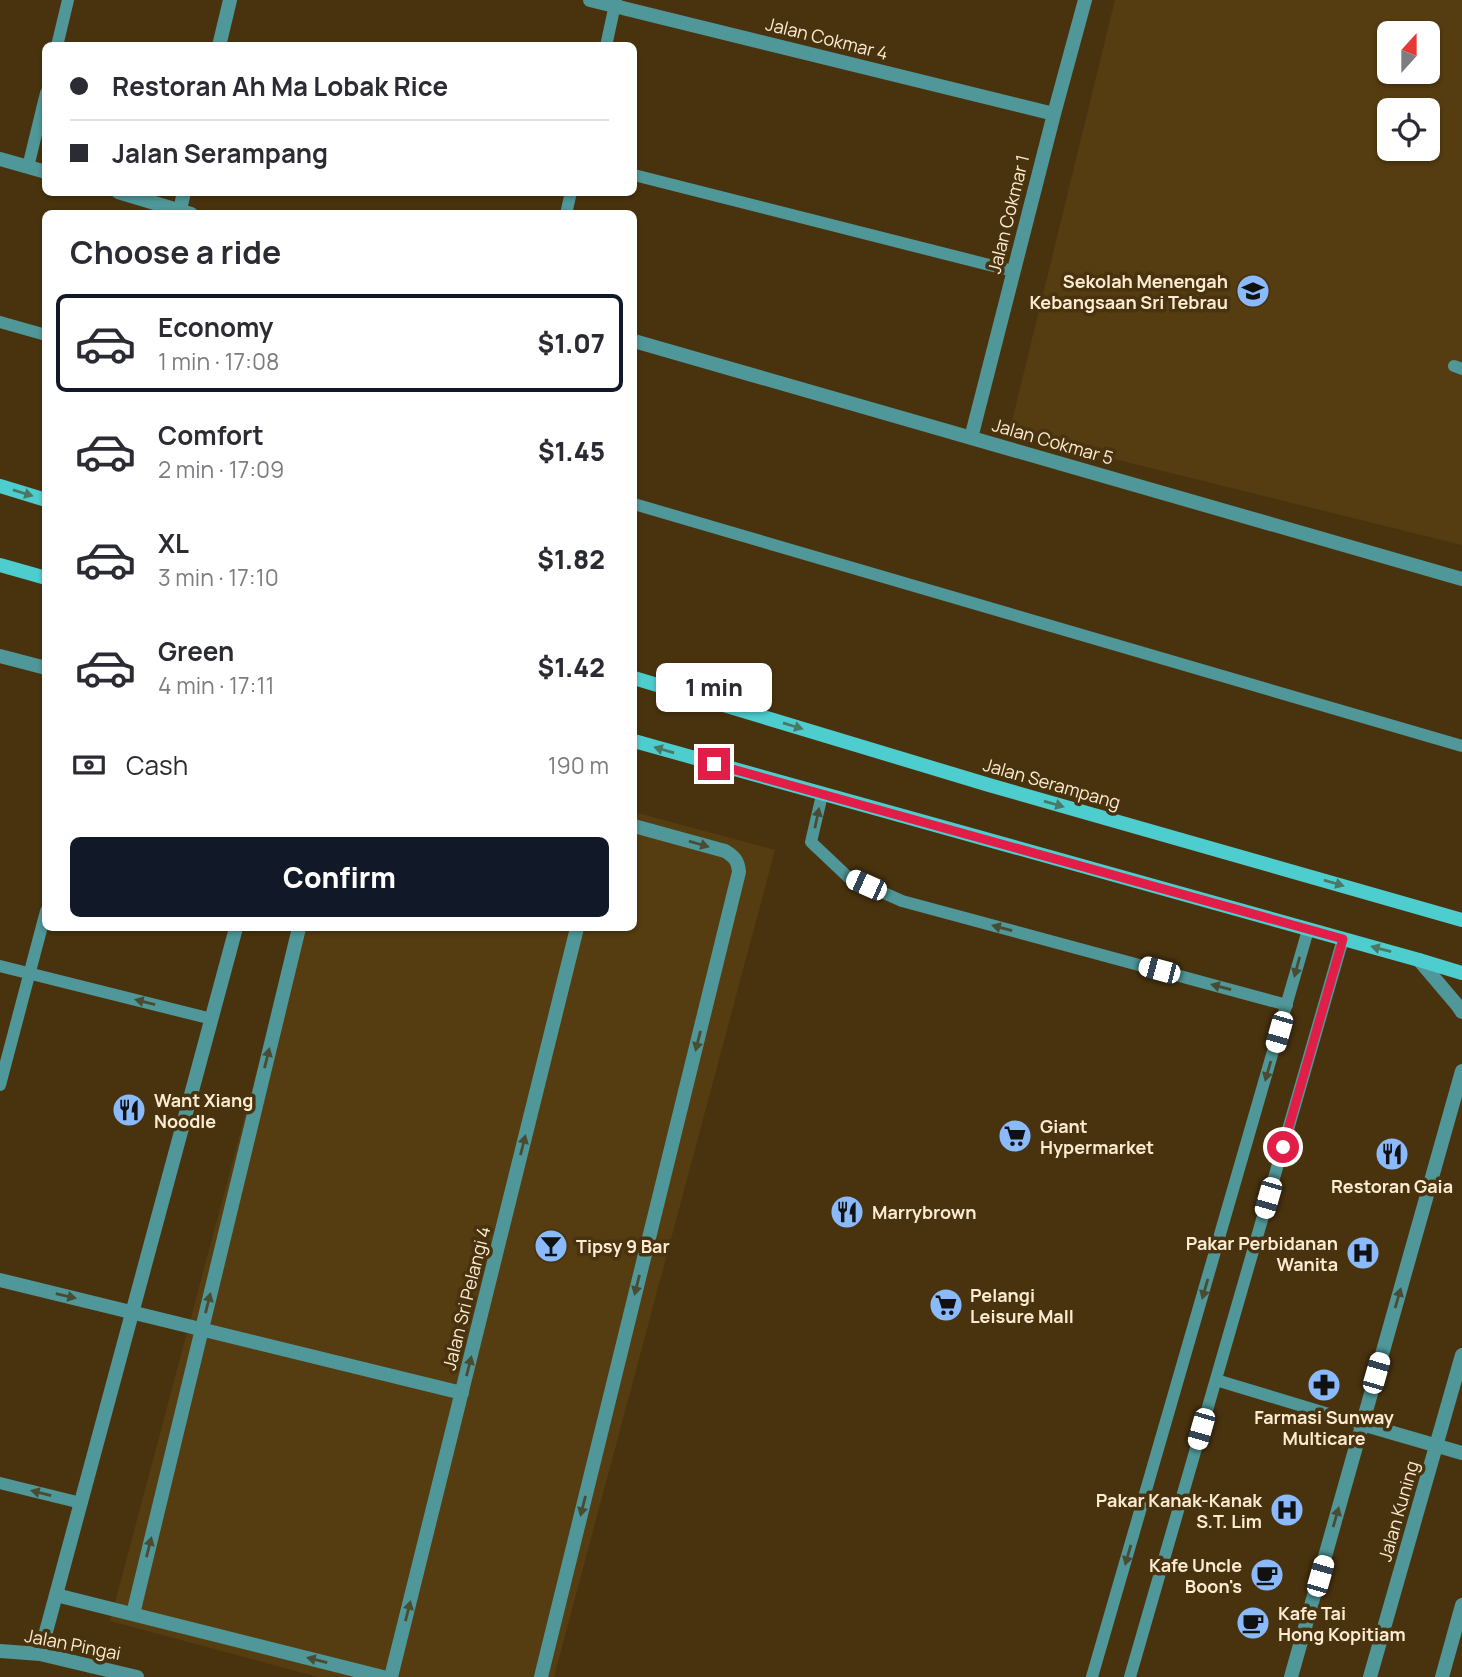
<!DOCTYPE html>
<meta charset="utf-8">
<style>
body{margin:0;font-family:Manrope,sans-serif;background:#f2f2f3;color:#2b2b33;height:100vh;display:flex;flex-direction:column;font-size:26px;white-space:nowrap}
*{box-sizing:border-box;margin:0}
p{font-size:23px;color:#7c7c81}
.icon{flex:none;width:38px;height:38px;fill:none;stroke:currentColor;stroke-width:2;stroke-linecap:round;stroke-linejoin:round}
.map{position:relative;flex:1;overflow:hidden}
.drawer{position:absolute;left:42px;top:210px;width:595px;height:721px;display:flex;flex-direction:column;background:#fff;border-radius:10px;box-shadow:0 2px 5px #0004}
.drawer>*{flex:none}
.top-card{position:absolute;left:42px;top:42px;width:595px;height:154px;border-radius:10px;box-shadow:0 2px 5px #0004;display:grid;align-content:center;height:154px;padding:0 28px;background:#fff}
.needle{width:46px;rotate:21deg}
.tools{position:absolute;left:1377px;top:21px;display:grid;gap:14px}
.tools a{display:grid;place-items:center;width:63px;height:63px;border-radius:10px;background:#fff;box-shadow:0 2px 5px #0004;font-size:35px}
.end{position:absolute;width:32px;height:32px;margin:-16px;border:9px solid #e11d48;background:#fff;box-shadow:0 0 0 4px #fff}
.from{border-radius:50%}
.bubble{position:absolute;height:49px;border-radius:10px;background:#fff;box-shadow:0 2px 5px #0004;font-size:23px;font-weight:800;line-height:49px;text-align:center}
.car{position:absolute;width:21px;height:42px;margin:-21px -10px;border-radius:9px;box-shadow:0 0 5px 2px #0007;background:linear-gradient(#fff 24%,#345 0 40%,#fff 0 76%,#345 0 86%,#fff 0)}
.top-card b{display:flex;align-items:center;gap:24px;height:66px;font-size:26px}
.top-card b+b{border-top:2px solid #e1e1e2}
.top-card i{width:18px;height:18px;background:#2b2b33}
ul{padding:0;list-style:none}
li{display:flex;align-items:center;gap:21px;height:98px;margin:0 14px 10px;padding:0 14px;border:4px solid transparent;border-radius:10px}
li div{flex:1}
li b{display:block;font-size:26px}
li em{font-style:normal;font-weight:800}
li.active{border-color:#111827}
li>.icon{width:63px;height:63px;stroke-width:1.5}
h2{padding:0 28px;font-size:32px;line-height:84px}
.pay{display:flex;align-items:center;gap:18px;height:77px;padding:0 28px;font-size:26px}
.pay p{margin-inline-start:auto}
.action{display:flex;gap:14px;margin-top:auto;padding:14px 28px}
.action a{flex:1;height:80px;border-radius:10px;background:#111827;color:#fff;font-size:28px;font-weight:800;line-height:80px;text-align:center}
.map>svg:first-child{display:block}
.built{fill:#553c11;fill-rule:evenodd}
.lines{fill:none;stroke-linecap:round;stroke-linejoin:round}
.service{stroke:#4f9798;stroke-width:12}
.minor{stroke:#4f9798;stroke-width:14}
.tertiary{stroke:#4f9798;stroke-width:14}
.secondary{stroke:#4ecdcf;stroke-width:14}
.oneway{fill:#4b7865}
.oneway2{fill:#4a4c31}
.route{stroke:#e11d48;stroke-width:9}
.labels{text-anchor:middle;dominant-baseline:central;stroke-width:7;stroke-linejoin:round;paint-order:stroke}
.street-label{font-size:18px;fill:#fcebd2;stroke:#49330f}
.poi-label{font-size:18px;font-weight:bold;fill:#fcebd2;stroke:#49330f;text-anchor:start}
</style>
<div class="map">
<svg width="1462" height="1677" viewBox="0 0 1462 1677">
<rect width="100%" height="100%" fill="#49330f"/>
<path class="built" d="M 1115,0 L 1462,0 L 1462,545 L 1009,433 ZM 1390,33 L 1428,33 L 1428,72 L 1390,72 ZM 1390,110 L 1428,110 L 1428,149 L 1390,149 Z
M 634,812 L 775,850 L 554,1677 L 318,1677 L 110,1621 L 295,928 L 634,928 Z"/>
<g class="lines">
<path class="service" d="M 57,46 L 68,0
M 606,46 L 616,0
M 28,167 L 46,93
M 634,175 L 1013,271
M 566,214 L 571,192
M 0,322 L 46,335
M 1454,366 L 1462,369
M 634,504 L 1462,746
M 822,795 L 811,842 L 848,877 L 902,901 L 1287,1005
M 0,966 L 212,1019
M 0,1085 L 46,911
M 1216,1380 L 1362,1424
M 0,1483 L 81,1503
M 1092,1677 L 1308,930
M 1130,1677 L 1343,939"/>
<path class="minor" d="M 590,0 L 1054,114
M 219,46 L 230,0
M 0,159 L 46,172
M 118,192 L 191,214
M 180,210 L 184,192
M 634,341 L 1462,579
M 971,438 L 1054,114 L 1085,0
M 0,656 L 46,668
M 1419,960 L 1458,1006 L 1462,1012
M 0,1280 L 462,1393
M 1362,1424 L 1462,1453
M 56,1595 L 383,1677
M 133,1614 L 299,928
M 0,1651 L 40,1654 L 137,1677
M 40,1654 L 236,928
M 391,1677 L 577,928
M 541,1677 L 739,872 C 738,861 735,857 725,851 L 634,826
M 1291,1677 L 1462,1071
M 1442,1677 L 1462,1605"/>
<path class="tertiary" d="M 1370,1677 L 1462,1355"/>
<path class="secondary" d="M 0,486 L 46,500
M 0,565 L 46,578
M 634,678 L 989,785 L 1462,920
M 634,741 L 1419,960 L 1462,973"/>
</g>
<defs><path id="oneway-solid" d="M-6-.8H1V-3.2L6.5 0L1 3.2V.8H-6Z" transform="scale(1.75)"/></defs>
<g class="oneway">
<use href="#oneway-solid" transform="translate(23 493) rotate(17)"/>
<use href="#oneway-solid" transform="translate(793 726) rotate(17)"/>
<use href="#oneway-solid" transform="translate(664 750) rotate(-164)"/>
<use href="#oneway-solid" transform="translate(1054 804) rotate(16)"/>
<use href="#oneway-solid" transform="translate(1334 883) rotate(16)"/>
<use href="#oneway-solid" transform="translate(1381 949) rotate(-165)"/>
</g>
<g class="oneway2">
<use href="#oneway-solid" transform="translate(817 818) rotate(-78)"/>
<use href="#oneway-solid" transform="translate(699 844) rotate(16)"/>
<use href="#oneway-solid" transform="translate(1002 928) rotate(-165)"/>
<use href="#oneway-solid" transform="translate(1297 967) rotate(105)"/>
<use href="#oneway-solid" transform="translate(1221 987) rotate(-165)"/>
<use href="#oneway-solid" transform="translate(145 1002) rotate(-166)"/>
<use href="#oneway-solid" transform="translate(698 1041) rotate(104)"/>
<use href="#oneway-solid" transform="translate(267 1058) rotate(-76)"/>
<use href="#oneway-solid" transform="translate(1268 1071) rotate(106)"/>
<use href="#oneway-solid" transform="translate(523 1145) rotate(-76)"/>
<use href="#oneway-solid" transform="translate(637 1285) rotate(104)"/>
<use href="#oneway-solid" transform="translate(1205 1289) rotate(106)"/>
<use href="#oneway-solid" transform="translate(66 1296) rotate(13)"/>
<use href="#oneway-solid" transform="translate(1398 1298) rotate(-74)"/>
<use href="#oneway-solid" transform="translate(208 1303) rotate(-76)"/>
<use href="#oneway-solid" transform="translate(469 1366) rotate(-76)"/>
<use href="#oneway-solid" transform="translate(41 1493) rotate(-166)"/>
<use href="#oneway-solid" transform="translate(583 1506) rotate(104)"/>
<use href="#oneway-solid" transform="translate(1336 1517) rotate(-74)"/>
<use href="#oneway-solid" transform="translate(149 1547) rotate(-76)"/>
<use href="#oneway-solid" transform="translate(1128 1555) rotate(106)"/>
<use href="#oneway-solid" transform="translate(408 1611) rotate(-76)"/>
<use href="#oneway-solid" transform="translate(317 1660) rotate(-166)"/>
</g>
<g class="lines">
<path class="route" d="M 714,764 L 1343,939 L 1283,1147"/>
</g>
<defs>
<symbol id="school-disc" viewBox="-11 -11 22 22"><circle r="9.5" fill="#8abafc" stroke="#49330f"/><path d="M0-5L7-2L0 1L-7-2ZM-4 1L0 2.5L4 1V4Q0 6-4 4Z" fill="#111"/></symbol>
<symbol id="restaurant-disc" viewBox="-11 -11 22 22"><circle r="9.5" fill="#8abafc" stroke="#49330f"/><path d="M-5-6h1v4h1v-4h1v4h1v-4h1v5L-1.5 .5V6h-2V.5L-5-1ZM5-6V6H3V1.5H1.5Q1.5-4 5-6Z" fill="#111"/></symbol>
<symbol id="supermarket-disc" viewBox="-11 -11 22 22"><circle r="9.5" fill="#8abafc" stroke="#49330f"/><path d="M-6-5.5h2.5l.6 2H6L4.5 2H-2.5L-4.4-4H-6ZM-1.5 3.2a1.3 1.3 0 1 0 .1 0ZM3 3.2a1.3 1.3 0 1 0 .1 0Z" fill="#111"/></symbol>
<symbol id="bar-disc" viewBox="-11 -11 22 22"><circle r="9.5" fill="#8abafc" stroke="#49330f"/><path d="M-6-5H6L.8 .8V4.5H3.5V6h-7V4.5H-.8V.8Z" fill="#111"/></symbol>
<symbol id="hospital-disc" viewBox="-11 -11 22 22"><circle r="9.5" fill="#8abafc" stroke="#49330f"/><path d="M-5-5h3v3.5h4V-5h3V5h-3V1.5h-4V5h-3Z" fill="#111"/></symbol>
<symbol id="pharmacy-disc" viewBox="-11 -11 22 22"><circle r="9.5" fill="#8abafc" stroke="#49330f"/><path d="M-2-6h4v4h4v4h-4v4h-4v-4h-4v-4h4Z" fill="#111"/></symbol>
<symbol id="cafe-disc" viewBox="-11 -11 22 22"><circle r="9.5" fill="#8abafc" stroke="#49330f"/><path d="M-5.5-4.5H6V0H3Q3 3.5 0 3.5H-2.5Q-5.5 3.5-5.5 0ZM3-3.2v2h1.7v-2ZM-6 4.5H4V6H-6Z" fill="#111"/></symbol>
</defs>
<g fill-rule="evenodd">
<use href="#school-disc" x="1234" y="272" width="38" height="38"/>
<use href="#restaurant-disc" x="110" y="1091" width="38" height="38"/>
<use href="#supermarket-disc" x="996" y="1117" width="38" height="38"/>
<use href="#restaurant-disc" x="1373" y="1135" width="38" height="38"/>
<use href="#restaurant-disc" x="828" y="1193" width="38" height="38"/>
<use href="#bar-disc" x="532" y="1227" width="38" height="38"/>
<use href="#hospital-disc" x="1344" y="1234" width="38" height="38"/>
<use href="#supermarket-disc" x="927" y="1286" width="38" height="38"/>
<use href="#pharmacy-disc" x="1305" y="1366" width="38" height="38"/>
<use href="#hospital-disc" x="1268" y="1491" width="38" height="38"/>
<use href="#cafe-disc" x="1248" y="1556" width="38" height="38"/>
<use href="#cafe-disc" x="1234" y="1604" width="38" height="38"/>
</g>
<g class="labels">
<g class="street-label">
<text transform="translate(827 38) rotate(14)">Jalan Cokmar 4</text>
<text transform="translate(1008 214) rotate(-76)">Jalan Cokmar 1</text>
<text transform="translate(1053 441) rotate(16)">Jalan Cokmar 5</text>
<text transform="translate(1052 783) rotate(16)">Jalan Serampang</text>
<text transform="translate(466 1298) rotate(-76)">Jalan Sri Pelangi 4</text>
<text transform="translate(1398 1511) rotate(-74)">Jalan Kuning</text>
<text transform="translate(73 1644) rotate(11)">Jalan Pingai</text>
</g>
<g class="poi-label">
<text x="1228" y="281" text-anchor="end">Sekolah Menengah<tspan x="1228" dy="21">Kebangsaan Sri Tebrau</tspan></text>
<text x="154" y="1100">Want Xiang<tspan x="154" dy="21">Noodle</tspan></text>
<text x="1040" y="1126">Giant<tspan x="1040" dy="21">Hypermarket</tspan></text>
<text x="1392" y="1186" text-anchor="middle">Restoran Gaia</text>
<text x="872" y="1212">Marrybrown</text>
<text x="1338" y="1243" text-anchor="end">Pakar Perbidanan<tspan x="1338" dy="21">Wanita</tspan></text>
<text x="576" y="1246">Tipsy 9 Bar</text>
<text x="970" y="1295">Pelangi<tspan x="970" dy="21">Leisure Mall</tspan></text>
<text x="1324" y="1417" text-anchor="middle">Farmasi Sunway<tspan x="1324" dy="21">Multicare</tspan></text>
<text x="1262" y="1500" text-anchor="end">Pakar Kanak-Kanak<tspan x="1262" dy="21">S.T. Lim</tspan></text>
<text x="1242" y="1565" text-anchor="end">Kafe Uncle<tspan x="1242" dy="21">Boon's</tspan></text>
<text x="1278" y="1613">Kafe Tai<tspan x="1278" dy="21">Hong Kopitiam</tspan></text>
</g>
</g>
</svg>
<div class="tools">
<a><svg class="needle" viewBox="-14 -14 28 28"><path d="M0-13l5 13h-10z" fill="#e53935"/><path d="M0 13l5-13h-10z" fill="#7c7c81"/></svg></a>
<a><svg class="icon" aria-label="locate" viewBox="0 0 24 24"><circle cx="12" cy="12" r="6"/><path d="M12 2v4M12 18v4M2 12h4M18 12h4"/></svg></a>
</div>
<i class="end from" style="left:1283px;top:1147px"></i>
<i class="end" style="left:714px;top:764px"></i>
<div class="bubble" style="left:656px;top:663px;width:116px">1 min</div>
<i class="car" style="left:866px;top:885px;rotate:294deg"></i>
<i class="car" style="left:1159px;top:970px;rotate:285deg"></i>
<i class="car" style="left:1279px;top:1032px;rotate:196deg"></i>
<i class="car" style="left:1268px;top:1198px;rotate:196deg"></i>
<i class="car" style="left:1376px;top:1373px;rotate:16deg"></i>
<i class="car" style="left:1201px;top:1429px;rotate:196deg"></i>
<i class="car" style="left:1320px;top:1576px;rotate:16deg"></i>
<div class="top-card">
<b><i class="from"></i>Restoran Ah Ma Lobak Rice</b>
<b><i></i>Jalan Serampang</b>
</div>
<section class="drawer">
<h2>Choose a ride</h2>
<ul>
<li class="active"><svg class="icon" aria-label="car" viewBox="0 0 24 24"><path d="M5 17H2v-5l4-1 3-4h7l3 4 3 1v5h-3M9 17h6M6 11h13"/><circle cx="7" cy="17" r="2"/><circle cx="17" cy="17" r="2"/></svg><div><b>Economy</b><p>1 min · 17:08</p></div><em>$1.07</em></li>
<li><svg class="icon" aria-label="car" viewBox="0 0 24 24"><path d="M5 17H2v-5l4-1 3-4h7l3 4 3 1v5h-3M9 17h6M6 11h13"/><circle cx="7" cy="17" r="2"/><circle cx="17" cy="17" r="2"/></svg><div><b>Comfort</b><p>2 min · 17:09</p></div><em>$1.45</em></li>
<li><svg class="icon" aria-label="car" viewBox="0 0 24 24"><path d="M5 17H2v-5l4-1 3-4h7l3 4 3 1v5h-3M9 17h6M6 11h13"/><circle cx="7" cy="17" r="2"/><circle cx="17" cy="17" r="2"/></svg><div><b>XL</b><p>3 min · 17:10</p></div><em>$1.82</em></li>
<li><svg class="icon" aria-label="car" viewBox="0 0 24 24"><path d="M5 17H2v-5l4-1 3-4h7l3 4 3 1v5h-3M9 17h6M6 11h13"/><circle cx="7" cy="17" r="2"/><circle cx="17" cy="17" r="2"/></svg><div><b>Green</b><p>4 min · 17:11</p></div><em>$1.42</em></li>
</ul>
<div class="pay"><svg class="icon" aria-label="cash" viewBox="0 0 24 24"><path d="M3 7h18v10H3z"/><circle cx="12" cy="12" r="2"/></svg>Cash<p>190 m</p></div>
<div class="action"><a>Confirm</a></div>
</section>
</div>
